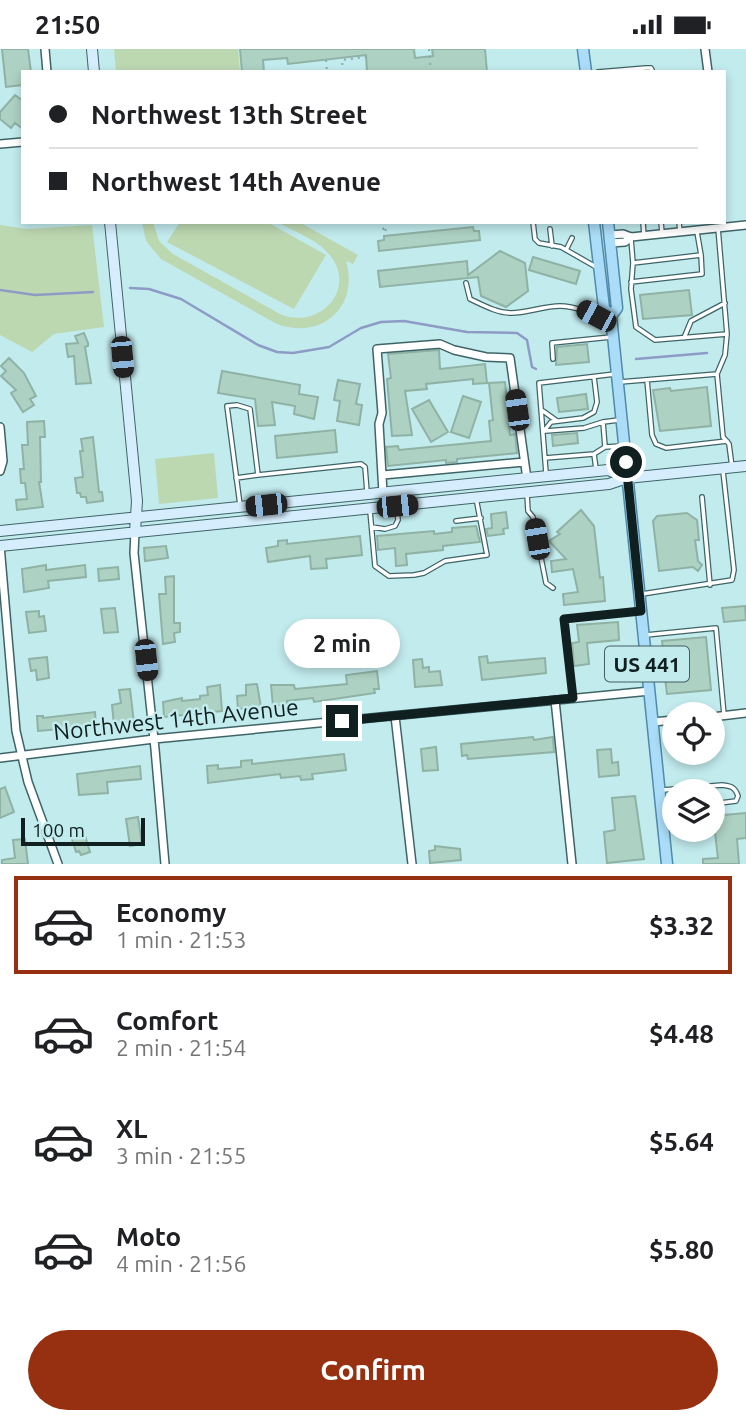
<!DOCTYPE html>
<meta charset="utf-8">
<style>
body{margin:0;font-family:Ubuntu,sans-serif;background:#f2f2f2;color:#202124;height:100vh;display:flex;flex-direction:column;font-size:26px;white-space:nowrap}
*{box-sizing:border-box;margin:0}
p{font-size:23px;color:#757577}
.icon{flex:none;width:38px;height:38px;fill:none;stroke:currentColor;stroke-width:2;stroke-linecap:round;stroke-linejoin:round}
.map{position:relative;height:815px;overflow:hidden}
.panel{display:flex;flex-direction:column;background:#fff;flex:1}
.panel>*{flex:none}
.banner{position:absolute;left:21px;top:21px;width:705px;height:154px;border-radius:0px;box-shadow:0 4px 10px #0003;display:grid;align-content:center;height:154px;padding:0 28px;background:#fff}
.controls{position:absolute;left:662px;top:653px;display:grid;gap:14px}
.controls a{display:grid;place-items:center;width:63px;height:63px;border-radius:50%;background:#fff;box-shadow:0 4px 10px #0003;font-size:35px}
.scale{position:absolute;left:21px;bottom:18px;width:124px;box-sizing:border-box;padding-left:7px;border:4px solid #102021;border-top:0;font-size:19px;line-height:24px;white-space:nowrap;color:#102021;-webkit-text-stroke:5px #c2ebee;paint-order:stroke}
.end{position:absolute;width:32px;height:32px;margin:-16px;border:9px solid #102021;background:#fff;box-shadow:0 0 0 4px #fff}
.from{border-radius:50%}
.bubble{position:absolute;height:49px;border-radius:24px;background:#fff;box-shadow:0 4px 10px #0003;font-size:23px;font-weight:700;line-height:49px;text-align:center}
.car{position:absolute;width:21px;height:42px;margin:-21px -10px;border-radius:9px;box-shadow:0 0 5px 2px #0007;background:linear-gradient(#222 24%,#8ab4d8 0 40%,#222 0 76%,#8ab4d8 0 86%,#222 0)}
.banner b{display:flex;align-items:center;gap:24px;height:66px;font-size:26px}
.banner b+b{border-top:2px solid #e0e0e0}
.banner i{width:18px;height:18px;background:#202124}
ul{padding:12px 0 0;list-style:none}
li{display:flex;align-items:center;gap:21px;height:98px;margin:0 14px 10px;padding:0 14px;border:4px solid transparent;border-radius:0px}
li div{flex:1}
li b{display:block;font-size:26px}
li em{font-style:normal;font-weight:700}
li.on{border-color:#973010}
li>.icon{width:63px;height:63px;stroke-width:1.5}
.action{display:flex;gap:14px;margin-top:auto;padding:14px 28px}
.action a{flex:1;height:80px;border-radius:42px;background:#973010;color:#fff;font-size:28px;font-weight:700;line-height:80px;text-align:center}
.status{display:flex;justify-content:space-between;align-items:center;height:49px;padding:0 35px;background:#fff;direction:ltr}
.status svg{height:19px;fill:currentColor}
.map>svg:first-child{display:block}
.green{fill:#bcd8b1}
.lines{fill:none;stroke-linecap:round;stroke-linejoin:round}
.stream{stroke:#8d9bc5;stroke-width:2.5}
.building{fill:#add1c3;stroke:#8fb2a4;stroke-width:2}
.lane-casing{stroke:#3f6467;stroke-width:6}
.street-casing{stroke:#3f6467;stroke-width:10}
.secondary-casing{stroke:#3f6467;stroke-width:12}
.primary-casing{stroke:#508baa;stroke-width:13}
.path{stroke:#89aaad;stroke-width:2;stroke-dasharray:2 5;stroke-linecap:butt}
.lane{stroke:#fff;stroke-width:3.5}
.street{stroke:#fff;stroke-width:7}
.secondary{stroke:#d5edfc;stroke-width:10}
.primary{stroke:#abdcf8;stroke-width:10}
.route{stroke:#102021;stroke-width:9}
.labels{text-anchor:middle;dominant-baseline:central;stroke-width:5;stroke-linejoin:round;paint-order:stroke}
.shield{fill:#c2ebee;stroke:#455d5e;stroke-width:2}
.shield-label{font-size:21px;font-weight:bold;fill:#102021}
.street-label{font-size:23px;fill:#102021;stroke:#c2ebee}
</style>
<div class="status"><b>21:50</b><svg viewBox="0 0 49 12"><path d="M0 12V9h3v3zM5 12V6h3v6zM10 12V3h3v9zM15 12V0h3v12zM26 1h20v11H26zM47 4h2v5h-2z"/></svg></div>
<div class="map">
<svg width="746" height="815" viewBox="0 0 746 815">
<rect width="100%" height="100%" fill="#c2ebee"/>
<path class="green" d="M 114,0 L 238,0 L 240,23 L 116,23 Z
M 142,173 L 153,173 L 159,192 L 173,205 L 280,265 C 316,281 356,244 332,209 C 321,192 295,183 277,173 L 299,173 L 358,206 L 353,215 L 346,212 C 360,259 319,293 275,274 L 161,210 L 146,192 Z
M 180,173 L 267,173 L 326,206 L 294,260 L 167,193 Z
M 0,176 L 27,180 L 92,176 L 104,278 L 54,285 L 32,303 L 0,286 Z
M 214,404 L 218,449 L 159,455 L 155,410 Z"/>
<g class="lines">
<path class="stream" d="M 130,239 L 149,240 L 181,250 L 258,296 L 277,303 L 293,304 L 329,298 L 361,279 L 381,273 L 404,272 L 467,283 L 517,284 L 527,291 L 532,318 L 536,320
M 0,241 L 35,246 L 93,243
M 636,310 L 707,304"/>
</g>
<path class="building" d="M 2,0 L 28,0 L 31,23 L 23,23 L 22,36 L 6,38 Z
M 240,0 L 414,0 L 415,9 L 433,7 L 432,0 L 485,0 L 487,23 L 367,23 L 366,6 L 288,15 L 287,9 L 263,11 L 264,23 L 242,23 Z
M 15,46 L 23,52 L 23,80 L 15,74 L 11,79 L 0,70 L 0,63 Z
M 473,178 L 474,182 L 479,182 L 480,191 L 379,202 L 378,192 L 384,191 L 384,187 Z
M 500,202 L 525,214 L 528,242 L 506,258 L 481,247 L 478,228 L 380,238 L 378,222 L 467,212 L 468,226 Z
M 533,208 L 580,222 L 576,235 L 529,221 Z
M 689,241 L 692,266 L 643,270 L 640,246 Z
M 84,284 L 88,294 L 88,297 L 85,298 L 91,334 L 76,335 L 74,307 L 68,308 L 66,295 L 78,294 L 75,287 Z
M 587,295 L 589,313 L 556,316 L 557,298 Z
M 439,301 L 440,320 L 485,315 L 487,334 L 473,335 L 473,330 L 426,335 L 427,340 L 405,342 L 412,386 L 392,387 L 387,330 L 391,329 L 388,305 Z
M 9,309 L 24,324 L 36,347 L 30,350 L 34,356 L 23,363 L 11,344 L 16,341 L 1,327 L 6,322 L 1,317 Z
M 222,322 L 300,336 L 299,345 L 318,348 L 314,370 L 294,365 L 295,357 L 272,353 L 275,376 L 258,377 L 255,350 L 218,344 Z
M 338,331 L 360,335 L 356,355 L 362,356 L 359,376 L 337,372 L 340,352 L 334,351 Z
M 505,333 L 510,386 L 515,385 L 517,404 L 457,410 L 457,413 L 446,414 L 446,411 L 388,417 L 386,398 L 398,397 L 399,401 L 491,392 L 489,372 L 493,371 L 489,334 Z
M 707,338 L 711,377 L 660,382 L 653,341 L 670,339 L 671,342 Z
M 586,345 L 588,360 L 559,363 L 557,349 Z
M 463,347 L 481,353 L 469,389 L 451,383 Z
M 429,351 L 448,383 L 431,393 L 412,360 Z
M 44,372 L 45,388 L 40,388 L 41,433 L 39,433 L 43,458 L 17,461 L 16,451 L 27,450 L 25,434 L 21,434 L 20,420 L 24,420 L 22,396 L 28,396 L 27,373 Z
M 335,381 L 337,403 L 277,409 L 275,387 Z
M 577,384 L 578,394 L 553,397 L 552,386 Z
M 93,388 L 99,443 L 102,443 L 103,452 L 87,454 L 86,448 L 81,448 L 80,444 L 77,444 L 75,429 L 83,428 L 80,402 L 83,402 L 81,390 Z
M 581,461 L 594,477 L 600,529 L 603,528 L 605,552 L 564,556 L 563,545 L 578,543 L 573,520 L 552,523 L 551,512 L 566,510 L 549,492 L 560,485 L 557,483 Z
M 506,463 L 508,479 L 503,480 L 504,485 L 488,487 L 486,480 L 492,479 L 491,465 Z
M 687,464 L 697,471 L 699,491 L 695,491 L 698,512 L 702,516 L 698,522 L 693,518 L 659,522 L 653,472 L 657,467 Z
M 476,477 L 480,493 L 443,497 L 443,501 L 406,505 L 407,516 L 396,517 L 395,499 L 378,501 L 377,487 L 434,482 L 434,485 L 452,483 L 452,479 Z
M 360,487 L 362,506 L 326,510 L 327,519 L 311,520 L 310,507 L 268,513 L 266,499 L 278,497 L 278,492 L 287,491 L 287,495 Z
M 166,497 L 168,509 L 145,512 L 144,499 Z
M 46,516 L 46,521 L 85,516 L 86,528 L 48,532 L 49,539 L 24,543 L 22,520 Z
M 118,518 L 119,530 L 99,532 L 98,520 Z
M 174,527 L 174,574 L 180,574 L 180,583 L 174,584 L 175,593 L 163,595 L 159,545 L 166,545 L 165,528 Z
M 745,557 L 746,571 L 724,573 L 722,559 Z
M 115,559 L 118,583 L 104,584 L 101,560 Z
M 39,562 L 39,568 L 44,567 L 46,582 L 29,584 L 26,563 Z
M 618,573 L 619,591 L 587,594 L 589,615 L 574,617 L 572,594 L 579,593 L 577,576 Z
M 706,588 L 711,641 L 667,645 L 665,629 L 688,627 L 686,606 L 664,608 L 662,592 Z
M 487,607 L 488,614 L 545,609 L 546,624 L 482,631 L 479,608 Z
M 47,608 L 49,629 L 37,631 L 36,621 L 31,622 L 29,610 Z
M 422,610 L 423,619 L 429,618 L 429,623 L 440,622 L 442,636 L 415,638 L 413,611 Z
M 377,622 L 379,640 L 374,640 L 375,644 L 314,653 L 313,649 L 287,652 L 287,655 L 273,657 L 271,636 L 294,636 L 295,640 L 347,635 L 346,626 Z
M 257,635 L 261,658 L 238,660 L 237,647 L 246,646 L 246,636 Z
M 220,636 L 222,662 L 164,668 L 163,653 L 182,649 L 182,652 L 200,650 L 200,647 L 208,646 L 207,638 Z
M 130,640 L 134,674 L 114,676 L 112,656 L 121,654 L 119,641 Z
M 95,663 L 96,677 L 38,682 L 37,667 L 43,667 L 43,669 Z
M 533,688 L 534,691 L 553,688 L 554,703 L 468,710 L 467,706 L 462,707 L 461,695 Z
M 436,698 L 438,721 L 423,722 L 421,700 Z
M 611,700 L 612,714 L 618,713 L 619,726 L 599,728 L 597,701 Z
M 344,705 L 346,721 L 312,725 L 313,730 L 301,731 L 300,727 L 281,729 L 280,725 L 208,734 L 207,717 L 218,716 L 218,720 L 241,718 L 241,712 L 252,711 L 252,715 Z
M 140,717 L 141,730 L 107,733 L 108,744 L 79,746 L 77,725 Z
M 5,738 L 14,763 L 0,769 L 0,740 Z
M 635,747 L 644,810 L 607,814 L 604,783 L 615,781 L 612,749 Z
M 746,764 L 746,789 L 737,790 L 739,815 L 703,815 L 703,810 L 718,809 L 713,767 Z
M 138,768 L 142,795 L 130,797 L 126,770 Z
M 82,777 L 90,803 L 81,806 L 79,802 L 76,803 L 69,781 Z
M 25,790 L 28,815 L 2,815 L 2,811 L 15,809 L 13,791 Z
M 435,797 L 460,800 L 461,811 L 430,814 L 429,802 L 435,801 Z"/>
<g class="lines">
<defs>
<path id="lane" d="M 598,23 L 646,19 L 651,19 L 653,23
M 533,173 L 535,190 L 539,194 L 561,198 L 596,218
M 643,173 L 644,187
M 661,173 L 662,184
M 679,173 L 680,183
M 550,180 L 552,197
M 631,190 L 633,214 L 631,240 L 636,278 L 655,291 L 727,285
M 566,201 L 572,189
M 633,214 L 701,206 L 697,183
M 631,233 L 702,225 L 701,206
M 466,234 L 470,250 C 483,256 497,264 511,264 C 528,264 543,257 560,257 C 578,257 591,266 608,267
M 684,289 L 691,272 L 725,254
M 553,310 L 552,294 L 611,288
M 717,325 L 725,306 L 727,285 L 718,179
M 647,331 L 652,386 L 656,395 L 666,399 L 727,392
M 620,333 L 717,325 L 723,388 L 729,395 L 732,418
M 543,362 L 557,372
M 544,382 L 551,373 L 583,369 L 594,363 L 597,353 L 594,328
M 546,382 L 584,379 L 603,373
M 605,398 L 621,397
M 594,405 L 605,398 L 603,373 L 619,371
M 545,409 L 594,405 L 596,420
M 546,424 L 539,334 L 615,325
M 258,426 L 361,415 L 365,418 L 367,443
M 236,429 L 258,426 L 250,360 L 237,356 L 227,357 L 240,456
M 527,445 L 528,462 L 533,468 L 546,534 L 553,539
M 702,448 L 710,536
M 370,462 L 375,517 L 389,527 L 414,526 L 424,524 L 445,512 L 487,506 L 476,449
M 456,472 L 481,469
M 372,478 L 385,480 L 395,477 L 398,471 L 397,459
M 642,545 L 732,531 L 734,521 L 723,422
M 646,586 L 716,579 L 724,666
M 573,649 L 564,570 L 640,562
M 663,741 L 722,736 C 731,737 735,738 738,747 L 736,752 L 712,755
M 664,763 L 674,762"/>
<path id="street" d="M 45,0 L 47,23
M 705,0 L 708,23
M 0,95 L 23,93
M 610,186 L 623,185 L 631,188 L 746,176
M 610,194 L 625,193 L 631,188
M 0,378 L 3,412 L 0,422
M 383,426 L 524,413
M 383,444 L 379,375 L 382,364 L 377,300 L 440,295 L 454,301 L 486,308 L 510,309 L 527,430
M 135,483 L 134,504 L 155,700 L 165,815
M 0,496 L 16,682 L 28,733 L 58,815
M 555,651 L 572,815
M 395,667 L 412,815
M 712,668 L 746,664
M 653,673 L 674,671
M 0,709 L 154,690 L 650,642"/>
<path id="secondary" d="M 92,0 L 94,23
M 110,173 L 137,452 L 135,483
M 0,482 L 608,421 L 627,429
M 0,497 L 609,435 L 627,429 L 746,417"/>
<path id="primary" d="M 583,0 L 586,23
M 594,173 L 604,259 L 611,267
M 608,173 L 617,259 L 611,267 L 667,815"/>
</defs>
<use href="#lane" class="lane-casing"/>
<use href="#street" class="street-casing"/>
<use href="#secondary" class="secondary-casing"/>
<use href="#primary" class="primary-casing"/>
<path class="path" d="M 429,0 L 431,23
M 326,11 L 327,23
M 343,23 L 342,11 L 366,8
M 359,23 L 367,22
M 379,173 L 386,184
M 385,173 L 386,187
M 470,173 L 471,178"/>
<use href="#lane" class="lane"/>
<use href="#street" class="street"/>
<use href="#secondary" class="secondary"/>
<use href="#primary" class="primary"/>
</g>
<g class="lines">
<path class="route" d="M 342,672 L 573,649 L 564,570 L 641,562 L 626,413"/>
</g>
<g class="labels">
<rect class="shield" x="605" y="597.5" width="84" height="35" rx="5"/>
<g class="shield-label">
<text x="647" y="615">US 441</text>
</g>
<g class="street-label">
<text transform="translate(176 670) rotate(-6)">Northwest 14th Avenue</text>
</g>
</g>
</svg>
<div class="controls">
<a><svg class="icon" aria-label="locate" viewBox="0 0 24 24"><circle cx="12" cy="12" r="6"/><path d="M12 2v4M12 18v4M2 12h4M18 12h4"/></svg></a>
<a><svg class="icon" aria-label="layers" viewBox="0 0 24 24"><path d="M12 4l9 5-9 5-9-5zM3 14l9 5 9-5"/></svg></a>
</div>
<div class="scale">100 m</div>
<i class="end from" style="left:626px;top:413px"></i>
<i class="end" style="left:342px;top:672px"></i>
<div class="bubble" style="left:284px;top:570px;width:116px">2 min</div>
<i class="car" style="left:596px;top:267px;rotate:298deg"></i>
<i class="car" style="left:122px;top:308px;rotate:175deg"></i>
<i class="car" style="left:517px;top:361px;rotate:352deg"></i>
<i class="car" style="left:266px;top:456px;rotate:264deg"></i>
<i class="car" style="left:397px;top:457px;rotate:84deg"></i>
<i class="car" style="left:537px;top:490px;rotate:350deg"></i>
<i class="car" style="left:146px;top:611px;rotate:174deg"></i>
<div class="banner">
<b><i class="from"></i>Northwest 13th Street</b>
<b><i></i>Northwest 14th Avenue</b>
</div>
</div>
<section class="panel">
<ul>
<li class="on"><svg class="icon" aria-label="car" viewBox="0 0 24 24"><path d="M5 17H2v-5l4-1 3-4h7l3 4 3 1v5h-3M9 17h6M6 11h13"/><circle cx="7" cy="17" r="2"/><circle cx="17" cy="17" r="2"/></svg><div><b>Economy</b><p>1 min · 21:53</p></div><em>$3.32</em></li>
<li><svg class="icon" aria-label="car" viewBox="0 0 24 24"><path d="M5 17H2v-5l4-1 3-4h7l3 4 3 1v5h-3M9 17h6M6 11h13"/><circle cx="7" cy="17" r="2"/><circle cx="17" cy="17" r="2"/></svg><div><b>Comfort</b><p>2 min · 21:54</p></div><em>$4.48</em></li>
<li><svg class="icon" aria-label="car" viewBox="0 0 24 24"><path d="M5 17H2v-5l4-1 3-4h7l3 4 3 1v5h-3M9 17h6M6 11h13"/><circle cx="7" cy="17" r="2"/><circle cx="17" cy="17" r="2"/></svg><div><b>XL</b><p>3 min · 21:55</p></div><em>$5.64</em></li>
<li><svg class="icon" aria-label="car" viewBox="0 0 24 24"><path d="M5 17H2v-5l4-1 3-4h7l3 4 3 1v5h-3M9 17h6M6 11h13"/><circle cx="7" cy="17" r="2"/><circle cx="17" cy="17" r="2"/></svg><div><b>Moto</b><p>4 min · 21:56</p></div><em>$5.80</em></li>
</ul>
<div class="action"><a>Confirm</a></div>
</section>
